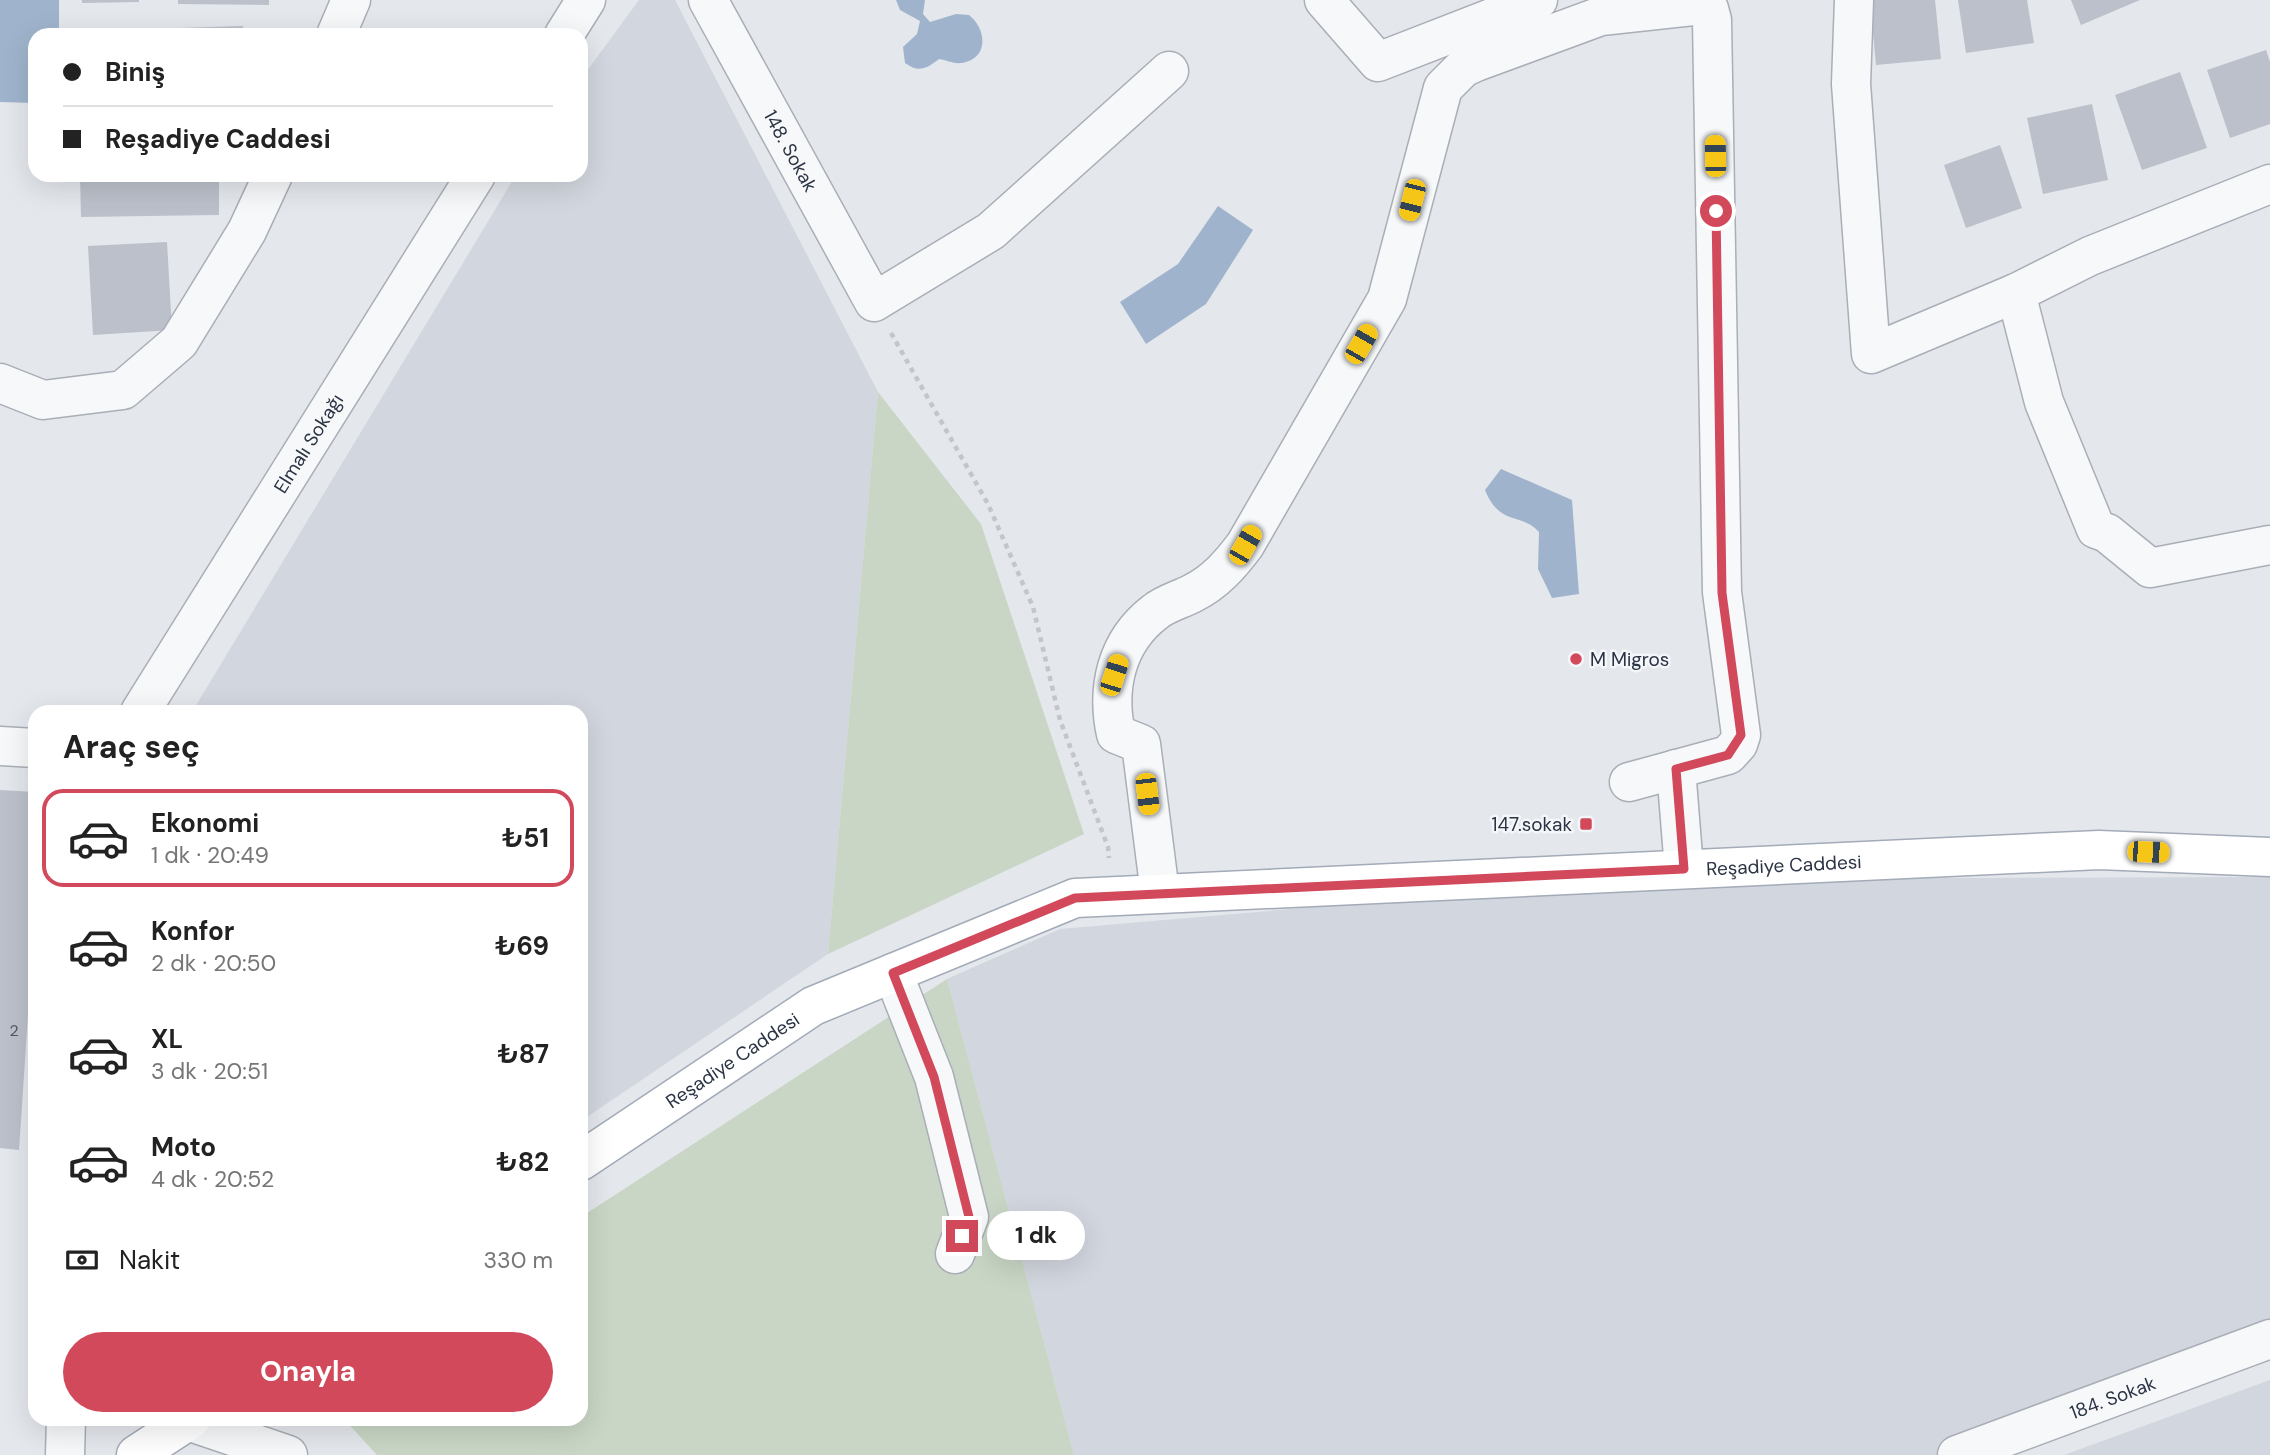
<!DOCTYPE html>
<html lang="tr">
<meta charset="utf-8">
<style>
body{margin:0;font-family:"DM Sans",sans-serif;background:#f6f6f6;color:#222;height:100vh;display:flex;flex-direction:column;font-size:26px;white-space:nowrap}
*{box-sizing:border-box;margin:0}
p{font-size:23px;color:#767676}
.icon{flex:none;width:38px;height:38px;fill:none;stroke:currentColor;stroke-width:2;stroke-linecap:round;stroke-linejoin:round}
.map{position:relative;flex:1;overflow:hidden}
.drawer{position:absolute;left:28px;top:705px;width:560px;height:721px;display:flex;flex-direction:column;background:#fff;border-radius:21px;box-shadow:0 7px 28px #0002}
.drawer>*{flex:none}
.guide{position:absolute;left:28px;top:28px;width:560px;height:154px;border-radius:21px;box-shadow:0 7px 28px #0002;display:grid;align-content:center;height:154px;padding:0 35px;background:#fff}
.end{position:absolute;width:32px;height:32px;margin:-16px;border:9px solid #d1495b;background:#fff;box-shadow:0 0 0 4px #fff}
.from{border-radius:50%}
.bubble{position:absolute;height:49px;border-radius:24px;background:#fff;box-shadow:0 7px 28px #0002;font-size:23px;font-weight:700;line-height:49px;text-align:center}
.car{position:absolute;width:21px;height:42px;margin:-21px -10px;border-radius:9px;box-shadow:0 0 5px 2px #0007;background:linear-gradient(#f5c518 24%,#345 0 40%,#f5c518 0 76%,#345 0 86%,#f5c518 0)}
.guide b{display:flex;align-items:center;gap:24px;height:66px;font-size:26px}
.guide b+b{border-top:2px solid #e0e0e0}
.guide i{width:18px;height:18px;background:#222}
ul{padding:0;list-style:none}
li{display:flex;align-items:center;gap:21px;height:98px;margin:0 14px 10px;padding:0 21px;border:4px solid transparent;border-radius:21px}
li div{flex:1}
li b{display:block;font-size:26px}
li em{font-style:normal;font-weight:700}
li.active{border-color:#d1495b}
li>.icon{width:63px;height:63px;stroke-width:1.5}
h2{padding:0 35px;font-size:32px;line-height:84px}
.pay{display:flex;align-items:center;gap:18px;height:77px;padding:0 35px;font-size:26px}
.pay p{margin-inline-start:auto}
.cta{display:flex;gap:14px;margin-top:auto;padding:14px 35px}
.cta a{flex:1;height:80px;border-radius:42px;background:#d1495b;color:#fff;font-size:28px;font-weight:700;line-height:80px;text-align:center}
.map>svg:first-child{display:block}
.built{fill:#d2d6de}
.green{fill:#c9d6c5}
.water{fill:#9fb4cc}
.building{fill:#bbc0ca}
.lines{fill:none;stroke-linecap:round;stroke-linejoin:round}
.minor-casing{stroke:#a9aeb7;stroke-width:41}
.major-casing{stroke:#a3abb8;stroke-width:41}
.path{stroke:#c2c5cb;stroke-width:4.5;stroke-dasharray:5 5;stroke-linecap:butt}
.minor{stroke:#f7f8fa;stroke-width:38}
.major{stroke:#fff;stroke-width:38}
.route{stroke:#d1495b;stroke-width:9}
.poi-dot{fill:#d1495b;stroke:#f4f6f9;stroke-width:2.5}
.labels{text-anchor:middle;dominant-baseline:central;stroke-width:5;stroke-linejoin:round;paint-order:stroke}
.number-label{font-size:16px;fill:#4f5766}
.street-label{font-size:19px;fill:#2b3445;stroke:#f4f6f9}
.poi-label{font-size:19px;fill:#2b3445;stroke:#f4f6f9;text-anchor:start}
</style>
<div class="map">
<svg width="2270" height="1455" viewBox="0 0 2270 1455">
<rect width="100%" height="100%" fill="#e4e7ec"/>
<path class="built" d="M 639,0 L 675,0 L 878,392 L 828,954 L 581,1121 L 581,712 L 192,712 L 516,175 L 581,175 L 581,79 Z
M 2270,877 L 2270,1324 L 1936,1455 L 1074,1455 L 947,979 L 1060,929 L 1639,879 Z
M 2270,1380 L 2270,1455 L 2064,1455 Z"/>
<path class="green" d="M 878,392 L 981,524 L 1084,834 L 828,954 Z
M 947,979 L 1074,1455 L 377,1455 L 344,1419 L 581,1419 L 581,1217 Z"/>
<path class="water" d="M 0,0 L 59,0 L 59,35 L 35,35 L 35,103 L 0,102 Z
M 896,0 L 925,0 L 923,14 L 930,22 L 956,14 L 969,15 C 987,29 989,59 962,63 C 953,64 947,60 939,59 C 926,69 919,73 905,63 L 903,47 L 917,34 L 920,21 L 900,10 Z
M 1218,206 L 1253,230 L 1206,304 L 1146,344 L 1120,302 L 1178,264 Z
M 1501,469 L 1572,500 L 1579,594 L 1552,598 L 1538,569 L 1539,532 C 1521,512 1500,527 1485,490 Z"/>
<path class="building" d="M 82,0 L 139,0 L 139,2 L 82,3 Z
M 178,0 L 269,0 L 269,5 L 178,4 Z
M 1870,0 L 1935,0 L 1941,59 L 1876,65 Z
M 1958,0 L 2027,0 L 2034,43 L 1966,53 Z
M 2071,0 L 2140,0 L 2081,25 Z
M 243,26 L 243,35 L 89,35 L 89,31 Z
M 2266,50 L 2270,62 L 2270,124 L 2230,138 L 2207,70 Z
M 2180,72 L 2207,148 L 2142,170 L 2115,95 Z
M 2092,104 L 2108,180 L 2043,194 L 2027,118 Z
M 2000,145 L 2022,208 L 1966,228 L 1944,165 Z
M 80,175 L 219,175 L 219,215 L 81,217 Z
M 167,242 L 172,330 L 93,335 L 88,246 Z
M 0,790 L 35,792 L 35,911 L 19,1150 L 0,1148 Z"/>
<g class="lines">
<defs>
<g id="minor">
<path id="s1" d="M 708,0 L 874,302 L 991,231 L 1169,71"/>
<path d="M 1324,0 L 1378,62 L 1538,0"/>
<path d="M 1854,0 L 1851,84 L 1871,354 L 2016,293 L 2090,256 L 2270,184"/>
<path d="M 336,35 L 351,0"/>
<path d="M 564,35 L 586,0"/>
<path d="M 2016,293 L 2044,402 L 2096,529 L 2107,533 L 2150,568 L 2270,545"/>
<path d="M 0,383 L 43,400 L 123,390 L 179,342 L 247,231 L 273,175"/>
<path id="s2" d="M 140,712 L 476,175"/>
<path d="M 0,746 L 35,748"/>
<path d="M 1676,769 L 1684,869"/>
<path d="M 1160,893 L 1141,744 L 1116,734 C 1106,688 1116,642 1155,612 C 1166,603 1180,600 1193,593 C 1215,582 1230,565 1245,545 L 1387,299 L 1443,88 L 1463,68 L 1476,62 L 1601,16 L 1702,5 L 1709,9 L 1712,20 L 1722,592 L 1741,735 L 1738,744 L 1728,755 L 1629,782"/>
<path d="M 893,973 L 934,1077 L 969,1217 L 955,1254"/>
<path d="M 188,1421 L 288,1455"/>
<path d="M 65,1455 L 66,1419"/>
<path id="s3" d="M 1957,1455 L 2270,1339"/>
</g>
<g id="major">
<path id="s4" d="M 581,1161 L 813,1006 L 1075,898 L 2099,850 L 2270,857"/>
<path d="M 136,1455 L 191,1419"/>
</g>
</defs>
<use href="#minor" class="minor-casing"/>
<use href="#major" class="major-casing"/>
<path class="path" d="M 891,333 L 988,504 L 1033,607 L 1060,720 L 1108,847 L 1109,858"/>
<use href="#minor" class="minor"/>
<use href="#major" class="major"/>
</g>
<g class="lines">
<path class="route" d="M 962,1236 L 969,1217 L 934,1077 L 893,973 L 1075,898 L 1684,869 L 1676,769 L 1728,755 L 1741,735 L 1722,593 L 1716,211"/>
</g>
<g class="poi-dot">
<circle cx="1576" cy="659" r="7"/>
<rect x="1579" y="817" width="14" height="14" rx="3.5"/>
</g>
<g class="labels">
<g class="number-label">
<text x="14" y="1030">2</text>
</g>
<g class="street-label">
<text stroke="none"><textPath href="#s1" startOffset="172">148. Sokak</textPath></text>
<text stroke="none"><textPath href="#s2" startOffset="317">Elmalı Sokağı</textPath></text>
<text stroke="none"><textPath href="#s4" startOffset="1272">Reşadiye Caddesi</textPath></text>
<text stroke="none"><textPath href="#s4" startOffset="182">Reşadiye Caddesi</textPath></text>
<text stroke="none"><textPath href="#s3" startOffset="166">184. Sokak</textPath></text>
</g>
<g class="poi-label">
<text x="1590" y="659">M Migros</text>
<text x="1572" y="824" text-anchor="end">147.sokak</text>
</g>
</g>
</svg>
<i class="end from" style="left:1716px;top:211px"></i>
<i class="end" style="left:962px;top:1236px"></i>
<div class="bubble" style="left:987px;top:1211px;width:98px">1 dk</div>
<i class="car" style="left:1715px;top:156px;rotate:359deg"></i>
<i class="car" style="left:1412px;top:200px;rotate:194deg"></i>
<i class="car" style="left:1361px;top:344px;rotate:30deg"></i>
<i class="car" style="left:1245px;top:545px;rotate:30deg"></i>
<i class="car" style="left:1114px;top:675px;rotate:18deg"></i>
<i class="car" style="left:1147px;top:794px;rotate:173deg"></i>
<i class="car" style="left:2148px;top:852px;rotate:92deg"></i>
<div class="guide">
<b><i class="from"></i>Biniş</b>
<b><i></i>Reşadiye Caddesi</b>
</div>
<section class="drawer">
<h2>Araç seç</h2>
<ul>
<li class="active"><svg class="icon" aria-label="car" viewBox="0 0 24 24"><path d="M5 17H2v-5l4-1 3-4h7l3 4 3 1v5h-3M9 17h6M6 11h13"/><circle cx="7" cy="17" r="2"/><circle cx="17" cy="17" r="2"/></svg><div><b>Ekonomi</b><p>1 dk · 20:49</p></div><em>₺51</em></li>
<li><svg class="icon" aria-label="car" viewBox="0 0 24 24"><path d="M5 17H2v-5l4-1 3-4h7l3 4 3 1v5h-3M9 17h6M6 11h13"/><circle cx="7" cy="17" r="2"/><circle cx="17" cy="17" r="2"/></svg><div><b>Konfor</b><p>2 dk · 20:50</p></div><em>₺69</em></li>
<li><svg class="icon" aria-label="car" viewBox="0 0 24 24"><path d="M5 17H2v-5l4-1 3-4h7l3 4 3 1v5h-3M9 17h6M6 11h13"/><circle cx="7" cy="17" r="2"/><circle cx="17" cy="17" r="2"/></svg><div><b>XL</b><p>3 dk · 20:51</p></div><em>₺87</em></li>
<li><svg class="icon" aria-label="car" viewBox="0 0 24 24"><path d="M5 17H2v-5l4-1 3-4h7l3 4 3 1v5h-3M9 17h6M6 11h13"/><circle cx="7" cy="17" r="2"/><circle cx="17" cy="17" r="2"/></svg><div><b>Moto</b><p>4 dk · 20:52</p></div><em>₺82</em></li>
</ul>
<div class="pay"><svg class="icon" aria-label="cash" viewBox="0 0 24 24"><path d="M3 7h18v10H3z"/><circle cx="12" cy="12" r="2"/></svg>Nakit<p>330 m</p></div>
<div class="cta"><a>Onayla</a></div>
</section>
</div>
